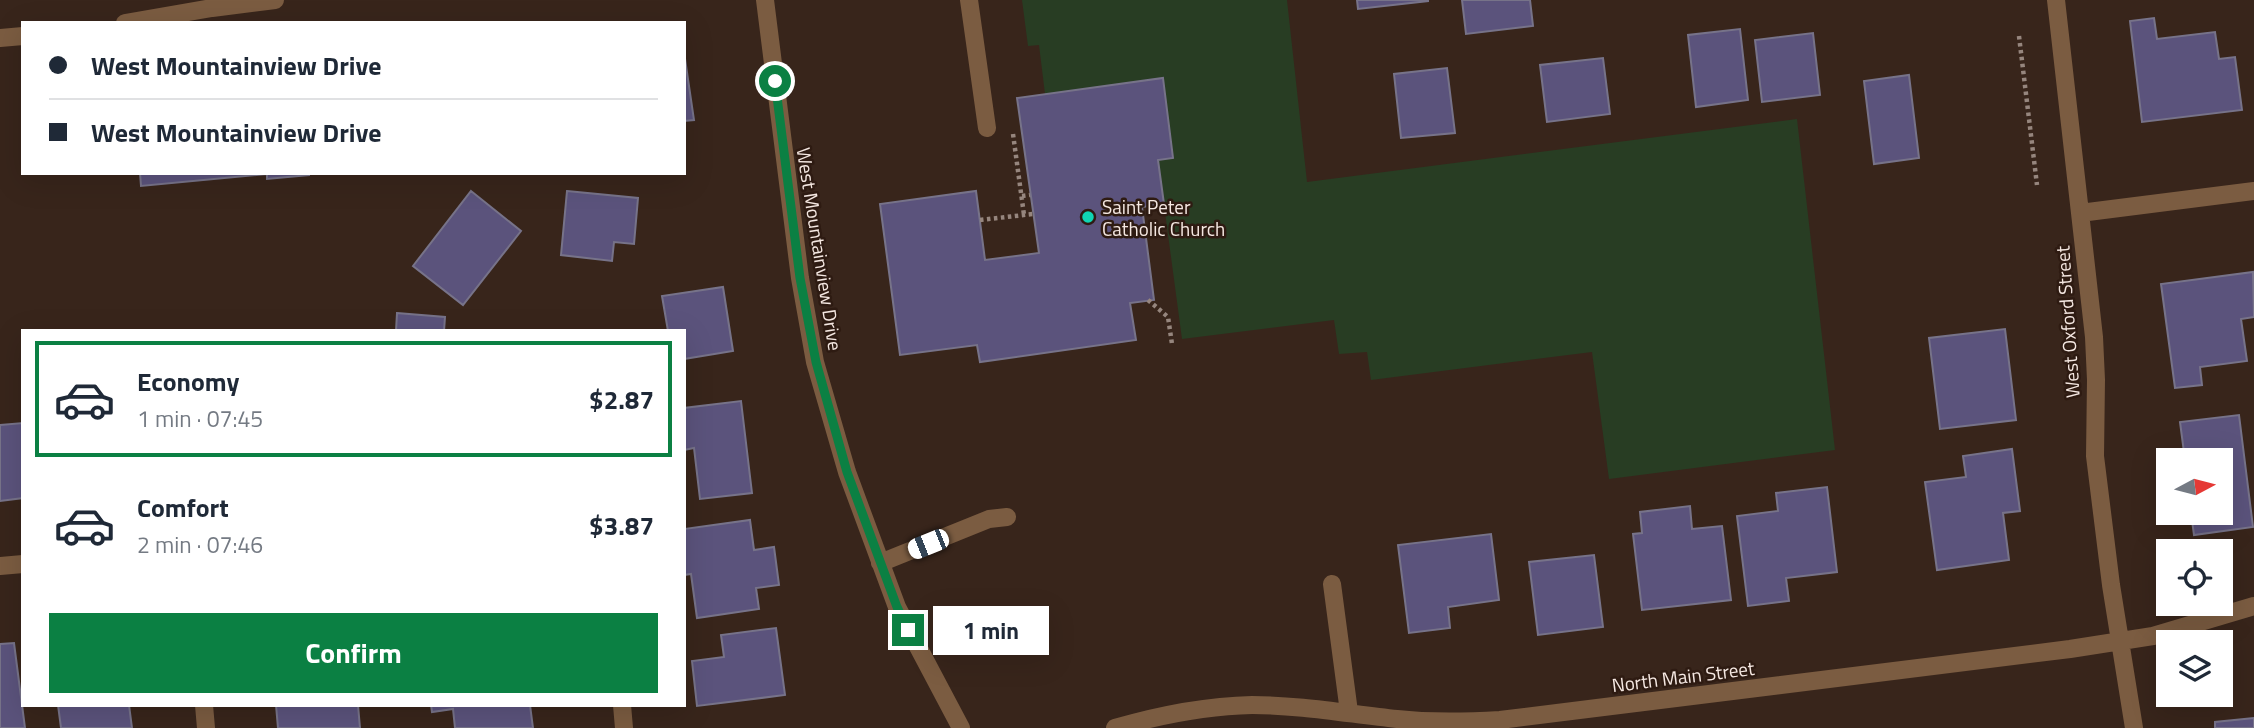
<!DOCTYPE html>
<meta charset="utf-8">
<style>
body{margin:0;font-family:"Titillium Web",sans-serif;background:#f2f2f3;color:#1f2937;height:100vh;display:flex;flex-direction:column;font-size:26px;white-space:nowrap}
*{box-sizing:border-box;margin:0}
p{font-size:23px;color:#747a83}
.icon{flex:none;width:38px;height:38px;fill:none;stroke:currentColor;stroke-width:2;stroke-linecap:round;stroke-linejoin:round}
.map{position:relative;flex:1;overflow:hidden}
.side{position:absolute;left:21px;top:329px;width:665px;height:378px;display:flex;flex-direction:column;background:#fff;border-radius:0px;box-shadow:0 7px 28px #0002}
.side>*{flex:none}
.top-card{position:absolute;left:21px;top:21px;width:665px;height:154px;border-radius:0px;box-shadow:0 7px 28px #0002;display:grid;align-content:center;height:154px;padding:0 28px;background:#fff}
.needle{width:46px;rotate:83deg}
.controls{position:absolute;left:2156px;top:448px;display:grid;gap:14px}
.controls a{display:grid;place-items:center;width:77px;height:77px;border-radius:0px;background:#fff;box-shadow:0 7px 28px #0002;font-size:35px}
.end{position:absolute;width:32px;height:32px;margin:-16px;border:9px solid #0b8043;background:#fff;box-shadow:0 0 0 4px #fff}
.from{border-radius:50%}
.bubble{position:absolute;height:49px;border-radius:0px;background:#fff;box-shadow:0 7px 28px #0002;font-size:23px;font-weight:700;line-height:49px;text-align:center}
.car{position:absolute;width:21px;height:42px;margin:-21px -10px;border-radius:9px;box-shadow:0 0 5px 2px #0007;background:linear-gradient(#fff 24%,#345 0 40%,#fff 0 76%,#345 0 86%,#fff 0)}
.top-card b{display:flex;align-items:center;gap:24px;height:66px;font-size:26px}
.top-card b+b{border-top:2px solid #e0e1e3}
.top-card i{width:18px;height:18px;background:#1f2937}
ul{padding:12px 0 0;list-style:none}
li{display:flex;align-items:center;gap:21px;height:116px;margin:0 14px 10px;padding:0 14px;border:4px solid transparent;border-radius:0px}
li div{flex:1}
li b{display:block;font-size:26px}
li em{font-style:normal;font-weight:700}
li.selected{border-color:#0b8043}
li>.icon{width:63px;height:63px;stroke-width:1.5}
.primary-button{display:flex;gap:14px;margin-top:auto;padding:14px 28px}
.primary-button a{flex:1;height:80px;border-radius:0px;background:#0b8043;color:#fff;font-size:28px;font-weight:700;line-height:80px;text-align:center}
.map>svg:first-child{display:block}
.green{fill:#283d23}
.building{fill:#5b537c;stroke:#777389;stroke-width:2}
.lines{fill:none;stroke-linecap:round;stroke-linejoin:round}
.path{stroke:#96867e;stroke-width:4.5;stroke-dasharray:3.5 3.5;stroke-linecap:butt}
.minor{stroke:#7b5c41;stroke-width:18}
.route{stroke:#0b8043;stroke-width:9}
.poi-dot{fill:#10d5b4;stroke:#2e1b12;stroke-width:2.5}
.labels{text-anchor:middle;dominant-baseline:central;stroke-width:5;stroke-linejoin:round;paint-order:stroke}
.poi-label{font-size:19px;fill:#f5e8e2;stroke:#2e1b12;text-anchor:start}
.street-label{font-size:19px;fill:#f5e8e2;stroke:#2e1b12}
</style>
<div class="map">
<svg width="2254" height="728" viewBox="0 0 2254 728">
<rect width="100%" height="100%" fill="#38251b"/>
<path class="green" d="M 1022,0 L 1287,0 L 1307,182 L 1797,119 L 1835,450 L 1609,479 L 1592,352 L 1371,380 L 1367,352 L 1339,354 L 1334,320 L 1182,339 L 1158,160 L 1173,157 L 1163,78 L 1045,94 L 1039,45 L 1028,46 Z"/>
<path class="building" d="M 1357,0 L 1428,0 L 1428,1 L 1358,9 Z
M 1462,0 L 1530,0 L 1533,26 L 1466,34 Z
M 2154,18 L 2157,39 L 2215,32 L 2219,59 L 2235,57 L 2242,110 L 2142,122 L 2130,21 Z
M 1740,29 L 1748,100 L 1696,107 L 1688,35 Z
M 1813,33 L 1820,95 L 1762,102 L 1755,40 Z
M 684,52 L 694,120 L 684,121 Z
M 1603,58 L 1610,114 L 1547,122 L 1540,65 Z
M 1447,68 L 1455,133 L 1401,138 L 1394,74 Z
M 1909,75 L 1919,158 L 1874,164 L 1864,81 Z
M 1163,78 L 1173,158 L 1158,160 L 1164,204 L 1142,207 L 1154,300 L 1130,303 L 1136,340 L 980,362 L 977,345 L 900,355 L 880,204 L 976,191 L 985,260 L 1039,253 L 1017,98 Z
M 140,173 L 309,173 L 309,175 L 267,179 L 267,174 L 141,186 Z
M 471,191 L 521,231 L 463,305 L 413,266 Z
M 567,191 L 638,198 L 634,244 L 614,242 L 612,261 L 561,255 Z
M 2253,272 L 2254,317 L 2241,319 L 2247,361 L 2200,367 L 2202,385 L 2175,388 L 2161,284 Z
M 723,287 L 733,351 L 684,359 L 684,331 L 668,331 L 662,296 Z
M 397,313 L 445,317 L 444,331 L 396,331 Z
M 2005,329 L 2016,420 L 1940,429 L 1929,338 Z
M 741,401 L 752,493 L 700,499 L 694,448 L 684,450 L 684,408 Z
M 2239,415 L 2253,527 L 2194,535 L 2191,513 L 2221,513 L 2221,460 L 2185,460 L 2180,422 Z
M 23,423 L 23,498 L 0,501 L 0,425 Z
M 2012,449 L 2020,511 L 2003,513 L 2009,560 L 1937,570 L 1925,482 L 1966,477 L 1963,456 Z
M 1827,487 L 1837,572 L 1786,578 L 1789,601 L 1748,606 L 1737,516 L 1778,511 L 1776,493 Z
M 1690,506 L 1692,529 L 1722,526 L 1731,600 L 1642,610 L 1633,534 L 1642,533 L 1640,512 Z
M 750,520 L 754,550 L 774,547 L 779,585 L 756,588 L 759,609 L 697,618 L 691,574 L 684,575 L 684,529 Z
M 1491,534 L 1499,600 L 1448,607 L 1450,628 L 1409,633 L 1398,545 Z
M 1594,555 L 1603,627 L 1538,635 L 1529,562 Z
M 776,628 L 785,695 L 697,706 L 692,661 L 724,657 L 721,635 Z
M 14,643 L 25,728 L 0,728 L 0,644 Z
M 58,705 L 129,705 L 132,728 L 61,728 Z
M 276,705 L 358,705 L 360,728 L 278,728 Z
M 431,705 L 530,705 L 533,728 L 455,728 L 453,709 L 432,712 Z
M 2254,718 L 2254,728 L 2215,728 L 2215,722 Z"/>
<g class="lines">
<path class="path" d="M 2019,36 L 2037,185
M 1013,134 L 1024,215
M 1022,196 L 1030,195
M 980,220 L 1033,214
M 1148,300 L 1168,317 L 1172,344"/>
<path class="minor" d="M 765,0 L 800,278 L 815,362 L 847,472 L 897,607 L 961,728
M 969,0 L 987,128
M 2056,0 L 2094,337 L 2096,380 L 2095,456 L 2111,585 L 2134,728
M 125,23 L 212,8 L 275,0
M 0,38 L 23,36
M 2080,213 L 2254,191
M 880,563 L 989,519 L 1007,517
M 0,566 L 23,564
M 1332,584 L 1349,712
M 204,705 L 206,728
M 622,705 L 624,728
M 1115,728 C 1160,715 1205,706 1252,705 C 1301,705 1349,714 1397,719 C 1432,723 1465,722 1500,720 L 2070,649 L 2153,636 L 2254,606"/>
</g>
<g class="lines">
<path class="route" d="M 775,81 L 800,278 L 816,362 L 847,472 L 897,607 L 908,630"/>
</g>
<circle class="poi-dot" cx="1088" cy="217" r="7"/>
<g class="labels">
<g class="poi-label">
<text x="1102" y="206">Saint Peter<tspan x="1102" dy="22">Catholic Church</tspan></text>
</g>
<g class="street-label">
<text transform="translate(820 249) rotate(81)">West Mountainview Drive</text>
<text transform="translate(2067 322) rotate(-94)">West Oxford Street</text>
<text transform="translate(1683 676) rotate(-7)">North Main Street</text>
</g>
</g>
</svg>
<div class="controls">
<a><svg class="needle" viewBox="-14 -14 28 28"><path d="M0-13l5 13h-10z" fill="#e53935"/><path d="M0 13l5-13h-10z" fill="#747a83"/></svg></a>
<a><svg class="icon" aria-label="locate" viewBox="0 0 24 24"><circle cx="12" cy="12" r="6"/><path d="M12 2v4M12 18v4M2 12h4M18 12h4"/></svg></a>
<a><svg class="icon" aria-label="layers" viewBox="0 0 24 24"><path d="M12 4l9 5-9 5-9-5zM3 14l9 5 9-5"/></svg></a>
</div>
<i class="end from" style="left:775px;top:81px"></i>
<i class="end" style="left:908px;top:630px"></i>
<div class="bubble" style="left:933px;top:606px;width:116px">1 min</div>
<i class="car" style="left:928px;top:544px;rotate:248deg"></i>
<div class="top-card">
<b><i class="from"></i>West Mountainview Drive</b>
<b><i></i>West Mountainview Drive</b>
</div>
<section class="side">
<ul>
<li class="selected"><svg class="icon" aria-label="car" viewBox="0 0 24 24"><path d="M5 17H2v-5l4-1 3-4h7l3 4 3 1v5h-3M9 17h6M6 11h13"/><circle cx="7" cy="17" r="2"/><circle cx="17" cy="17" r="2"/></svg><div><b>Economy</b><p>1 min · 07:45</p></div><em>$2.87</em></li>
<li><svg class="icon" aria-label="car" viewBox="0 0 24 24"><path d="M5 17H2v-5l4-1 3-4h7l3 4 3 1v5h-3M9 17h6M6 11h13"/><circle cx="7" cy="17" r="2"/><circle cx="17" cy="17" r="2"/></svg><div><b>Comfort</b><p>2 min · 07:46</p></div><em>$3.87</em></li>
</ul>
<div class="primary-button"><a>Confirm</a></div>
</section>
</div>
